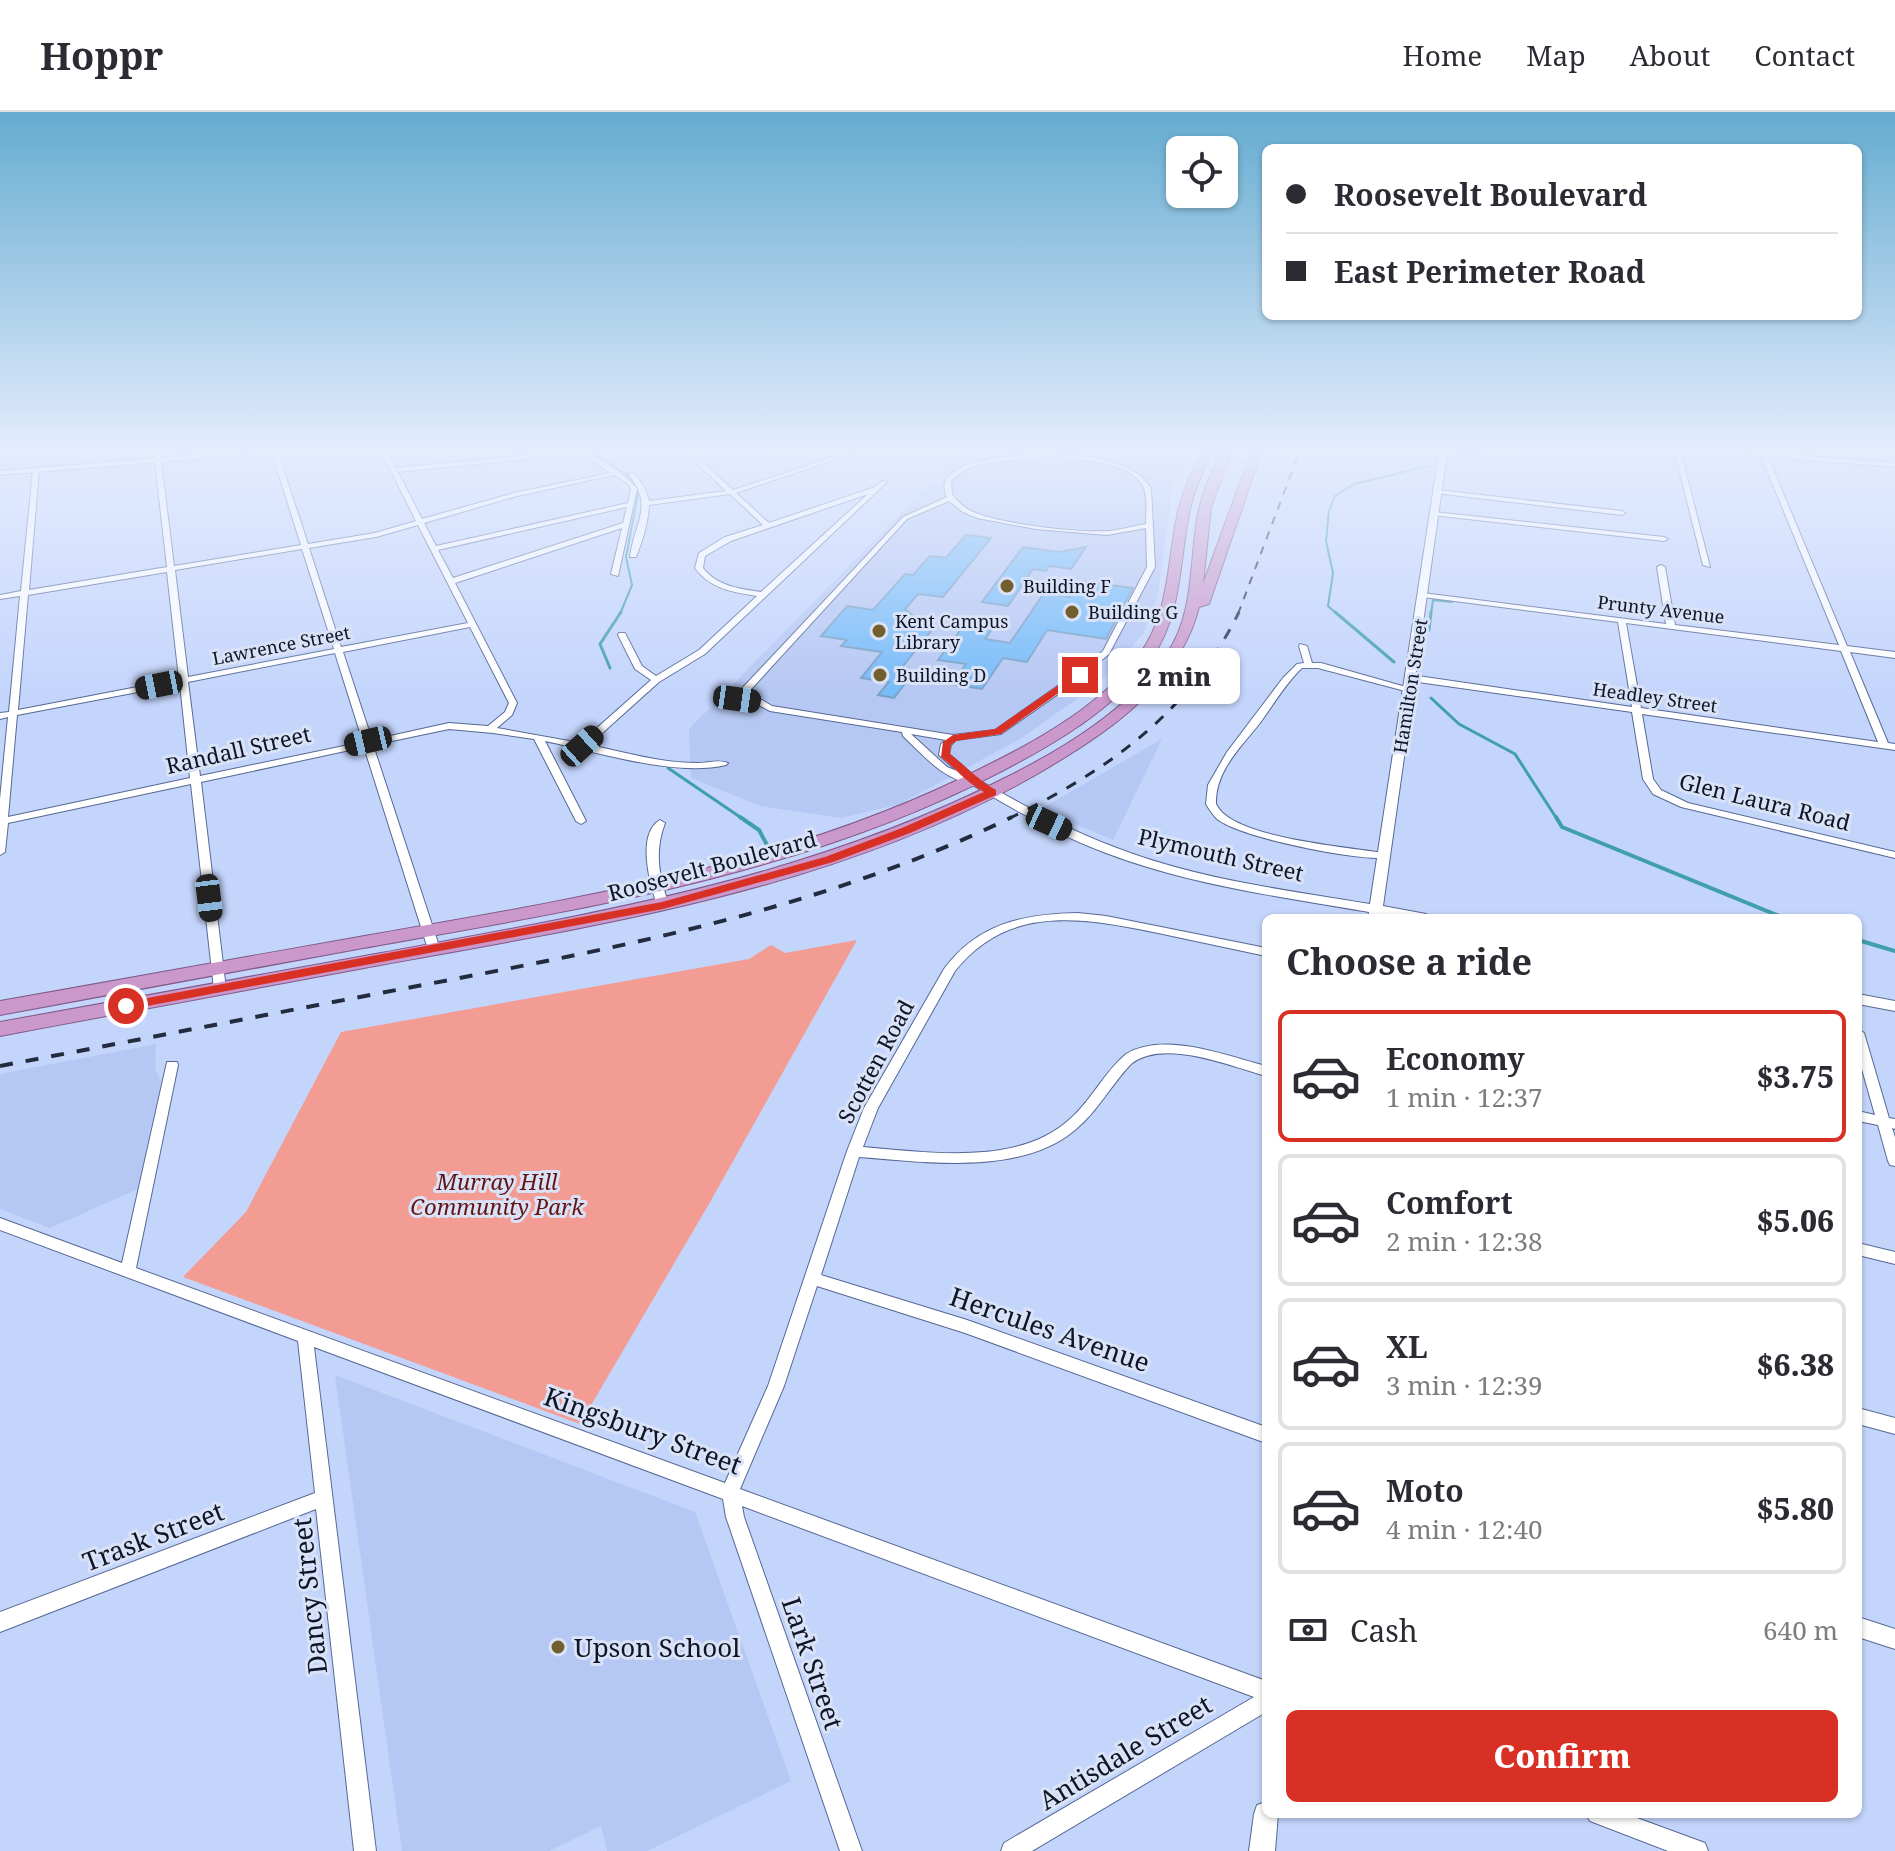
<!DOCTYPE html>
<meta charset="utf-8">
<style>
body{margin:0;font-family:"Noto Serif",serif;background:#f7f7f7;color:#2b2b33;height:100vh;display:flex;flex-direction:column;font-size:30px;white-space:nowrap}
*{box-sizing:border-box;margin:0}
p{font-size:26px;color:#7c7c81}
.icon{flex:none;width:44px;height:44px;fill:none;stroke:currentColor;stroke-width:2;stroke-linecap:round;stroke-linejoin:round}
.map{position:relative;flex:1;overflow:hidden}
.side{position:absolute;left:1262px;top:802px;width:600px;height:904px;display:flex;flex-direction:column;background:#fff;border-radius:12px;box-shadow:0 2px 6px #0004}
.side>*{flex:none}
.top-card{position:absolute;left:1262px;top:32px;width:600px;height:176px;border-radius:12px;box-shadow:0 2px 6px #0004;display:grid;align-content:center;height:176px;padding:0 24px;background:#fff}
.fabs{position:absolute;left:1166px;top:24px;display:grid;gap:16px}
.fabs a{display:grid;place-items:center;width:72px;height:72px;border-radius:12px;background:#fff;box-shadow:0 2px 6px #0004;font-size:40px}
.end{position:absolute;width:36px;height:36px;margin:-18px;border:10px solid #d93025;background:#fff;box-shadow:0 0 0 4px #fff}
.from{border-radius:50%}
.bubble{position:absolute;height:56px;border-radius:12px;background:#fff;box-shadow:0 2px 6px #0004;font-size:26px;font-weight:800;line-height:56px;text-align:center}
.car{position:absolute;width:24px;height:48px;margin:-24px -12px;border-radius:10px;box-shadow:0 0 6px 2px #0007;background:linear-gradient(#222 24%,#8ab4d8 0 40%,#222 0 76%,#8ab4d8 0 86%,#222 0)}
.top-card b{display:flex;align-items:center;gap:28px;height:76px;font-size:30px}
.top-card b+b{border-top:2px solid #e1e1e2}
.top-card i{width:20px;height:20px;background:#2b2b33}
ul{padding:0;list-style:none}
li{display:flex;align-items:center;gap:24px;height:132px;margin:0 16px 12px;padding:0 8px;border:4px solid #e1e1e2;border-radius:12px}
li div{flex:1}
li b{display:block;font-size:30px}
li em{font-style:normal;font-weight:800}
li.active{border-color:#d93025}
li>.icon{width:72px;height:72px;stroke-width:1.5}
h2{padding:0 24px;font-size:36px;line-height:96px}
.pay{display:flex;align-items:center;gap:20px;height:88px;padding:0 24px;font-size:30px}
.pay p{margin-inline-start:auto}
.button{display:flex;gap:16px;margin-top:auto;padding:16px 24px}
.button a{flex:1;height:92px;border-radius:12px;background:#d93025;color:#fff;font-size:32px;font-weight:800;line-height:92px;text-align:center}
header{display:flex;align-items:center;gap:48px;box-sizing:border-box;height:112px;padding:0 40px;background:#fff;border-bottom:2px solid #e1e1e2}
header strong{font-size:38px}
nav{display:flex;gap:44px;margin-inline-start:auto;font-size:28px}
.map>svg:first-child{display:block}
.built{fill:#b5c7f3}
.green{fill:#f39c93}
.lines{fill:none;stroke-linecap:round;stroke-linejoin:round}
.stream-far2{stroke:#409fab;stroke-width:2}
.stream-far1{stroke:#409fab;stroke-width:3}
.stream{stroke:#409fab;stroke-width:4}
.building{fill:#76bbf8;stroke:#78a1c7;stroke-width:2}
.minor-casing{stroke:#566893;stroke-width:2}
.tertiary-casing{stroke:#566893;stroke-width:2}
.trunk-casing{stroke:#7f5a88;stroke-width:2}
.minor{fill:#fff;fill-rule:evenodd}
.tertiary{fill:#fff;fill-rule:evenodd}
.trunk{fill:#ca98ca;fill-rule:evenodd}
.rail-far2{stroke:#232b3f;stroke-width:2;stroke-dasharray:8 8;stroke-linecap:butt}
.rail-far1{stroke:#232b3f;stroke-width:3;stroke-dasharray:11 11;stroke-linecap:butt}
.rail{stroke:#232b3f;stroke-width:4;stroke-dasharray:13 13;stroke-linecap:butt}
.route{fill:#d93025}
.poi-dot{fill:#735e2d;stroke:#d9e2f6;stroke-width:3}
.labels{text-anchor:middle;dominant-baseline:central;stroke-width:6;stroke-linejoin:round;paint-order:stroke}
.far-poi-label{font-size:18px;fill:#0e1526;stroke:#d9e2f6;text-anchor:start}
.far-street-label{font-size:18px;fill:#0e1526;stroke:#d9e2f6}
.street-label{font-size:22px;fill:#0e1526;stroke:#d9e2f6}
.park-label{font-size:22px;font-style:italic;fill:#641413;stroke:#d9e2f6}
.near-street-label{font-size:26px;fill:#0e1526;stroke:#d9e2f6}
.near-poi-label{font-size:26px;fill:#0e1526;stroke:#d9e2f6;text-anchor:start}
</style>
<header>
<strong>Hoppr</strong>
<nav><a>Home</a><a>Map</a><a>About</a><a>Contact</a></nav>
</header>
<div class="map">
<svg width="1895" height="1739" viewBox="0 0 1895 1739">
<rect width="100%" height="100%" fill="#c4d5fc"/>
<path class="built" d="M 16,341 L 146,341 L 147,345 L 0,357 L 0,343 Z
M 960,341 L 1190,341 L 1172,375 L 1158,484 L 1143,522 L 1098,572 L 1020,627 L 900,692 L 841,706 L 760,694 L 691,666 L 689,617 Z
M 149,352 L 151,357 L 46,371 L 47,360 Z
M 1162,627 L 1113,728 L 1041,697 Z
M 156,932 L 155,957 L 161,969 L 138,1077 L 50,1116 L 0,1097 L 0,962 Z
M 335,1263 L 695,1400 L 791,1669 L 647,1739 L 607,1739 L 601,1714 L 549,1739 L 402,1739 Z"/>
<path class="green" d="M 857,828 L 709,1092 L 580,1312 L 183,1165 L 246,1100 L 341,920 L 749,847 L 771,833 L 785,841 Z"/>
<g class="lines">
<path class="stream-far2" d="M 592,341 L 629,364 L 639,376 L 626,445 L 632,473 L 620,502
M 1461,344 L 1480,341
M 1337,502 L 1328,494 L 1333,461 L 1326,429 L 1329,399 L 1335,384 L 1354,372 L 1428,354
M 1431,502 L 1433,488 L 1452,490"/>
<path class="stream-far1" d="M 1335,500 L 1394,550
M 1429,518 L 1431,500
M 610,556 L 600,532 L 621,500
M 1431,586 L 1459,612 L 1515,642 L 1557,707
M 668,656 L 743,707"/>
<path class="stream" d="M 740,705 L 759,718 L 767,733
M 1556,705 L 1562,715 L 1784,806
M 1858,828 L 1895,839"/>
</g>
<path class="building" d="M 966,423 L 991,426 L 943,485 L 918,482 L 905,497 L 931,519 L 896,563 L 910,565 L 894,586 L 878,583 L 889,570 L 861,566 L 882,540 L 841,534 L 847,528 L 821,524 L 847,494 L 873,498 L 905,462 L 913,463 L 930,444 L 946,446 Z
M 1023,435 L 1059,440 L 1086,435 L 1071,457 L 1049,454 L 1046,459 L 1033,457 L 1008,494 L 982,490 Z
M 1081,469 L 1133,476 L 1106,527 L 1047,518 L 1027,550 L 1003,546 L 982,577 L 952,572 L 966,552 L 938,548 L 965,512 L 993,516 L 985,527 L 1010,531 L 1044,481 L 1070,485 Z"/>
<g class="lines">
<defs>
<path id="minor" d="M 154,341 L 160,341 L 174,454 L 301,433 L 272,341 L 278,341 L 308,432 L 375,421 L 416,409 L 382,341 L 388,341 L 396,356 L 550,341 L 570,341 L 567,343 L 398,360 L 422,407 L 514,381 L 610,361 L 582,341 C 596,341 630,366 637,377 L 618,464 L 611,462 L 622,416 L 455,471 L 517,591 L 512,603 L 497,616 L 580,631 L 651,568 L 635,557 L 618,523 L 619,521 L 625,521 L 642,554 L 656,564 L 699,538 L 757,484 C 733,480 710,477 695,456 L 699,441 L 725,425 L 763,413 L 730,382 L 649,393 C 648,411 643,428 636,445 L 630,445 C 634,411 655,394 628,362 L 629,361 L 633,361 C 642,370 646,377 649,389 L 726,379 L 686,341 L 692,341 L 733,378 L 846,341 L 855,341 L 736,381 L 769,411 L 875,375 L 882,369 L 887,370 L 705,542 L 659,570 L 589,633 C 624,640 661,651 697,651 C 707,651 719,647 728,651 L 726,653 C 674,665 598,640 545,629 L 586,709 L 581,712 L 576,709 L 534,627 L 493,621 L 449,617 L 373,633 L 440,837 L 438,840 L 430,840 L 428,837 L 364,635 L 201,670 L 226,877 L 220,881 L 214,877 L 191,672 L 8,711 L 5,740 L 0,743 L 0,687 L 8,605 L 0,607 L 0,601 L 9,600 L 20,484 L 0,487 L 0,483 L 21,479 L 33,358 L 36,356 L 39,358 L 29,478 L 167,455 ZM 614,363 L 628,372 L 631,377 L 628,391 L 436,434 L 424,411 L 517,384 ZM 868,382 L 761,480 C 740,477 717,474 703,456 L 705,444 L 731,429 ZM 627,395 L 623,411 L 453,466 L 438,438 ZM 418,413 L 468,511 L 341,535 L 309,436 L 376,425 ZM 302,437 L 334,537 L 188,565 L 175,458 ZM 167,460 L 179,567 L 18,598 L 28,483 ZM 470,515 L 509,591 L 505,600 L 488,614 L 449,611 L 372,628 L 343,540 ZM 335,541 L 363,630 L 200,664 L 188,570 ZM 180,572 L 190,666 L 8,705 L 17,603 Z
M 1031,341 L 1096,346 L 1128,356 L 1141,364 L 1151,376 L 1155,455 L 1109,542 L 1078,568 L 1001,622 L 956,628 L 951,633 L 949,642 L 972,662 L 973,665 L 978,669 L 976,671 C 947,672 923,643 903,624 L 902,620 L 770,599 L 757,592 L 734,589 L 734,585 L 903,405 L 947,385 C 929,348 1011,344 1032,342 ZM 1044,344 C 1071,347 1128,347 1143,374 C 1148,383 1146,401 1146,412 C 1133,414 1121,418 1108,419 C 1077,421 998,412 971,399 C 963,395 957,389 952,382 L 951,369 C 976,343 1014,353 1044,344 ZM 949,389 L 963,400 L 977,406 L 1036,417 L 1107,423 L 1146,416 L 1147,455 L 1103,539 L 1072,564 L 995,618 L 953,623 L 772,594 L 762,588 L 744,585 L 907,407 ZM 911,622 L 946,628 L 941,632 L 939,643 L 957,659 L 947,655 Z
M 1675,341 L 1681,341 L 1710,455 L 1703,453 Z
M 1743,341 L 1767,341 L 1895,351 L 1895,355 L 1768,345 L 1847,534 L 1895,540 L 1895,546 L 1850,540 L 1888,631 L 1895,632 L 1895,638 L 1642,602 L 1653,667 L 1661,678 L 1688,691 L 1895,740 L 1895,746 L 1681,695 L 1653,682 L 1643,667 L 1632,600 L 1411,569 L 1407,566 L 1411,563 L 1632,595 L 1618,510 L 1423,485 L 1419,483 L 1423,481 L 1666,512 L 1657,455 L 1661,453 L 1665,455 L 1675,513 L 1839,533 L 1761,344 ZM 1626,511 L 1841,539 L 1878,630 L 1641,596 Z
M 1437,378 L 1622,399 L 1625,401 L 1622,403 L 1435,381 L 1435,379 Z
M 1434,400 L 1664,425 L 1668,427 L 1664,429 L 1432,403 L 1432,401 Z
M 1300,532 L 1307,534 L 1312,551 L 1321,551 L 1413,577 L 1409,580 L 1318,556 L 1302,556 C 1285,572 1274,592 1260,611 C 1241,635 1215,659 1216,692 C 1217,694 1222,701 1224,702 C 1253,727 1345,735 1384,741 L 1389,744 L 1388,746 C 1357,749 1241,726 1217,707 C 1213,703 1209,697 1206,692 L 1208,673 L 1227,640 L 1283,566 L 1297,552 L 1304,551 L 1299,534 Z
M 660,708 L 665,711 C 654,740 659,765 669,793 L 663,796 L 657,793 C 650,772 636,722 660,708 Z
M 1078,801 L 1106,804 L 1266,836 L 1266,844 C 1230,836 1194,829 1158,821 C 1084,806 1009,791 955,859 L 878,996 L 863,1035 C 927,1040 1018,1055 1070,1007 C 1092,988 1104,960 1126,942 C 1165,919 1226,944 1266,954 L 1266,964 C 1230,954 1163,926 1131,952 C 1111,973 1098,999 1075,1018 C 1021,1064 925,1050 859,1045 L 821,1163 L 967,1208 L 1266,1315 L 1266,1331 L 965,1221 L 817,1174 L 784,1274 L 740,1377 L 1266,1569 L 1266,1600 L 1032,1739 L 1001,1739 L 1004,1731 L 1254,1585 L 742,1394 L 744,1405 L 862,1739 L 840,1739 L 726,1405 L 723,1387 L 314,1235 L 376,1739 L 354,1739 L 316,1397 L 0,1520 L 0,1500 L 315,1381 L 298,1229 L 0,1118 L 0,1106 L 122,1151 L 167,950 L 177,950 L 178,953 L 136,1156 L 725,1371 L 768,1274 L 847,1039 L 864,996 L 944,857 C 978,811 1024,802 1078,801 Z
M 1858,917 L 1864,921 L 1889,1006 L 1895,1007 L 1895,1017 L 1892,1016 L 1895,1025 L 1895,1054 L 1890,1053 L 1888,1049 L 1878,1013 L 1858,1009 L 1858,999 L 1875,1003 L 1858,943 Z
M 1858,1131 L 1895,1140 L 1895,1152 L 1858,1143 Z
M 1858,1296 L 1895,1306 L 1895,1322 L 1858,1312 Z
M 1858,1505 L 1895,1517 L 1895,1537 L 1858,1525 Z
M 1586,1702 L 1626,1702 L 1705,1731 L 1708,1739 L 1668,1739 L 1590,1709 Z"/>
<path id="tertiary" d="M 220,341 L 249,341 L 245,343 L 0,363 L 0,359 Z
M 1439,341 L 1447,341 L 1383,794 L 1426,802 L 1433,806 L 1404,806 L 1382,802 L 1382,806 L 1368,806 L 1369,800 C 1281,785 1190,773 1106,741 C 1058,723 1013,697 969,671 L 969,667 L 977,667 C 1021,692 1066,717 1114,735 C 1196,767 1285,778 1370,792 Z
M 1858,882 L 1895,889 L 1895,899 L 1858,892 Z
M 1266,1690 L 1266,1702 L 1278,1702 L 1275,1739 L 1249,1739 L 1254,1702 L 1257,1693 Z"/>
<path id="trunk" d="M 1202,341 L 1212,341 C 1202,360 1193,380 1189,402 C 1179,451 1182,504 1151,547 C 1114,597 1056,631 1002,659 C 803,763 582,797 363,836 C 242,858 121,880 0,903 L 0,889 C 120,868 239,846 359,825 C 575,787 793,754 990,652 C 1044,625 1101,592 1139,543 C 1170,502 1167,448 1178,400 C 1183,379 1191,360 1202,341 Z
M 1221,341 L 1231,341 L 1211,395 L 1203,472 L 1251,341 L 1261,341 L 1209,492 L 1199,495 C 1182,563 1124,609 1067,644 C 857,776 603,812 364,856 C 242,879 121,901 0,924 L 0,910 C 127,887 254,864 381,841 C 597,801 807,767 1005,666 C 1063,637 1128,598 1166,543 C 1195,502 1189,450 1198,402 C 1202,381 1211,360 1221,341 Z"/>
</defs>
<use href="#minor" class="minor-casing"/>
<use href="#tertiary" class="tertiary-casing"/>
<use href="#trunk" class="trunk-casing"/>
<use href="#minor" class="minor"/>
<use href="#tertiary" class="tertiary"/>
<use href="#trunk" class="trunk"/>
<path class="rail-far2" d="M 1238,502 L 1299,341"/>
<path class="rail-far1" d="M 1008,707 C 1108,659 1190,600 1239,500"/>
<path class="rail" d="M 0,954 C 143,927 285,899 428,872 C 629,834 827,795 1012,705"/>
</g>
<linearGradient id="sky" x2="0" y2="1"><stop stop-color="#65acd0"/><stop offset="0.58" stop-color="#e4ecfe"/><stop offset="1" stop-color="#e4ecfe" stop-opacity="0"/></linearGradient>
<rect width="1895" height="584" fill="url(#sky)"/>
<path class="route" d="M 1076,561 L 1084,563 L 1001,622 L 956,629 L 951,633 L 950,642 C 966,654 978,668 996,678 L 996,683 L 910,721 L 833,750 L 663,797 L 126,898 L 119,894 L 126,890 L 662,790 L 825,745 L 902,716 L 984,680 C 967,671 956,657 941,645 L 943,630 L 953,623 L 995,617 Z"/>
<g class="poi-dot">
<circle cx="1007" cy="474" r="8"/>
<circle cx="1072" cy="500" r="8"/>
<circle cx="879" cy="519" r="8"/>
<circle cx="880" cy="563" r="8"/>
<circle cx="558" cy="1535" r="8"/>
</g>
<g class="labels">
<g class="far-poi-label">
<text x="1023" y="474">Building F</text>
<text x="1088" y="500">Building G</text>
<text x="895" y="509">Kent Campus<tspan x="895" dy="21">Library</tspan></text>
<text x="896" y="563">Building D</text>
</g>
<g class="far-street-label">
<text transform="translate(1661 497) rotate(7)">Prunty Avenue</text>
<text transform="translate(281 533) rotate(-11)">Lawrence Street</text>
<text transform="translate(1410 574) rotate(-81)">Hamilton Street</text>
<text transform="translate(1655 585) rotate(8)">Headley Street</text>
</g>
<g class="street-label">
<text transform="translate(238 637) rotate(-13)">Randall Street</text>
<text transform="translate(1765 689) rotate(14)">Glen Laura Road</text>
<text transform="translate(1221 742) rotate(13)">Plymouth Street</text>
<text transform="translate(712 753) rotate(-15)">Roosevelt Boulevard</text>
<text transform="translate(875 949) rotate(-62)">Scotten Road</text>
</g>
<g class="park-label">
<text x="497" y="1069">Murray Hill<tspan x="497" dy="25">Community Park</tspan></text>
</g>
<g class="near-street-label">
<text transform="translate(1050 1217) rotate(19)">Hercules Avenue</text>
<text transform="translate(643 1318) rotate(20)">Kingsbury Street</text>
<text transform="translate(153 1424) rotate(-21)">Trask Street</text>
<text transform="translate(309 1484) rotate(-96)">Dancy Street</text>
<text transform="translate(813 1551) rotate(71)">Lark Street</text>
<text transform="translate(1125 1640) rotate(-31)">Antisdale Street</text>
</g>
<g class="near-poi-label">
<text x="574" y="1535">Upson School</text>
</g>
</g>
</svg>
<div class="fabs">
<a><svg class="icon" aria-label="locate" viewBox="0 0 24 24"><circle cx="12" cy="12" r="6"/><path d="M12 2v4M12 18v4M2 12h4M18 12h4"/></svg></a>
</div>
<i class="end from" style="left:126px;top:894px"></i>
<i class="end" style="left:1080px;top:563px"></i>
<div class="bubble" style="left:1108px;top:536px;width:132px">2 min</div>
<i class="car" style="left:159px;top:573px;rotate:259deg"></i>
<i class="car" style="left:737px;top:587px;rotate:98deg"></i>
<i class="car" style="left:368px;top:629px;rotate:257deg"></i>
<i class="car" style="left:582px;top:634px;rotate:48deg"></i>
<i class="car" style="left:1049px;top:711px;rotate:115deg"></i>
<i class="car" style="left:209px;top:786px;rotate:173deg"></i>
<div class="top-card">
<b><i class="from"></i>Roosevelt Boulevard</b>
<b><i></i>East Perimeter Road</b>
</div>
<section class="side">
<h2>Choose a ride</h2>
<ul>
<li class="active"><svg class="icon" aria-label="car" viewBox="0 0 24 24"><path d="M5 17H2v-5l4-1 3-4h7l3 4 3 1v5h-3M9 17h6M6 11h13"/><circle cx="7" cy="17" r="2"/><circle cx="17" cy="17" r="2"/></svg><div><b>Economy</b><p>1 min · 12:37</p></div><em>$3.75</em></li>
<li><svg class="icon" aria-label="car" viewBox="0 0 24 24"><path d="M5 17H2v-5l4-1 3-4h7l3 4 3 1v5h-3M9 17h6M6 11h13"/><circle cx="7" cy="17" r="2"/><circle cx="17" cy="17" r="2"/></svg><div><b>Comfort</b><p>2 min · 12:38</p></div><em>$5.06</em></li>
<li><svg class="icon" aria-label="car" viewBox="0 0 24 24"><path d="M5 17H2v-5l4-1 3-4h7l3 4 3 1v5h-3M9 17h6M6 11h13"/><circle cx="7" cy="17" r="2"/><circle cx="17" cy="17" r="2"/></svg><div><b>XL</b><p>3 min · 12:39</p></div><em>$6.38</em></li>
<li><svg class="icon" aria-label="car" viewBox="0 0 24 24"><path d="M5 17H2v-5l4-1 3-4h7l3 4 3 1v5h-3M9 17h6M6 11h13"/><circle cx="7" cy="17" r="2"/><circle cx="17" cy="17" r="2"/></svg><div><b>Moto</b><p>4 min · 12:40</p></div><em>$5.80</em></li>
</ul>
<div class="pay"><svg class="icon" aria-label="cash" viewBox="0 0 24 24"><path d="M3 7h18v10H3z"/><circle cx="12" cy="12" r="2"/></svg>Cash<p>640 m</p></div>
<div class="button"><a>Confirm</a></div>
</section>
</div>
